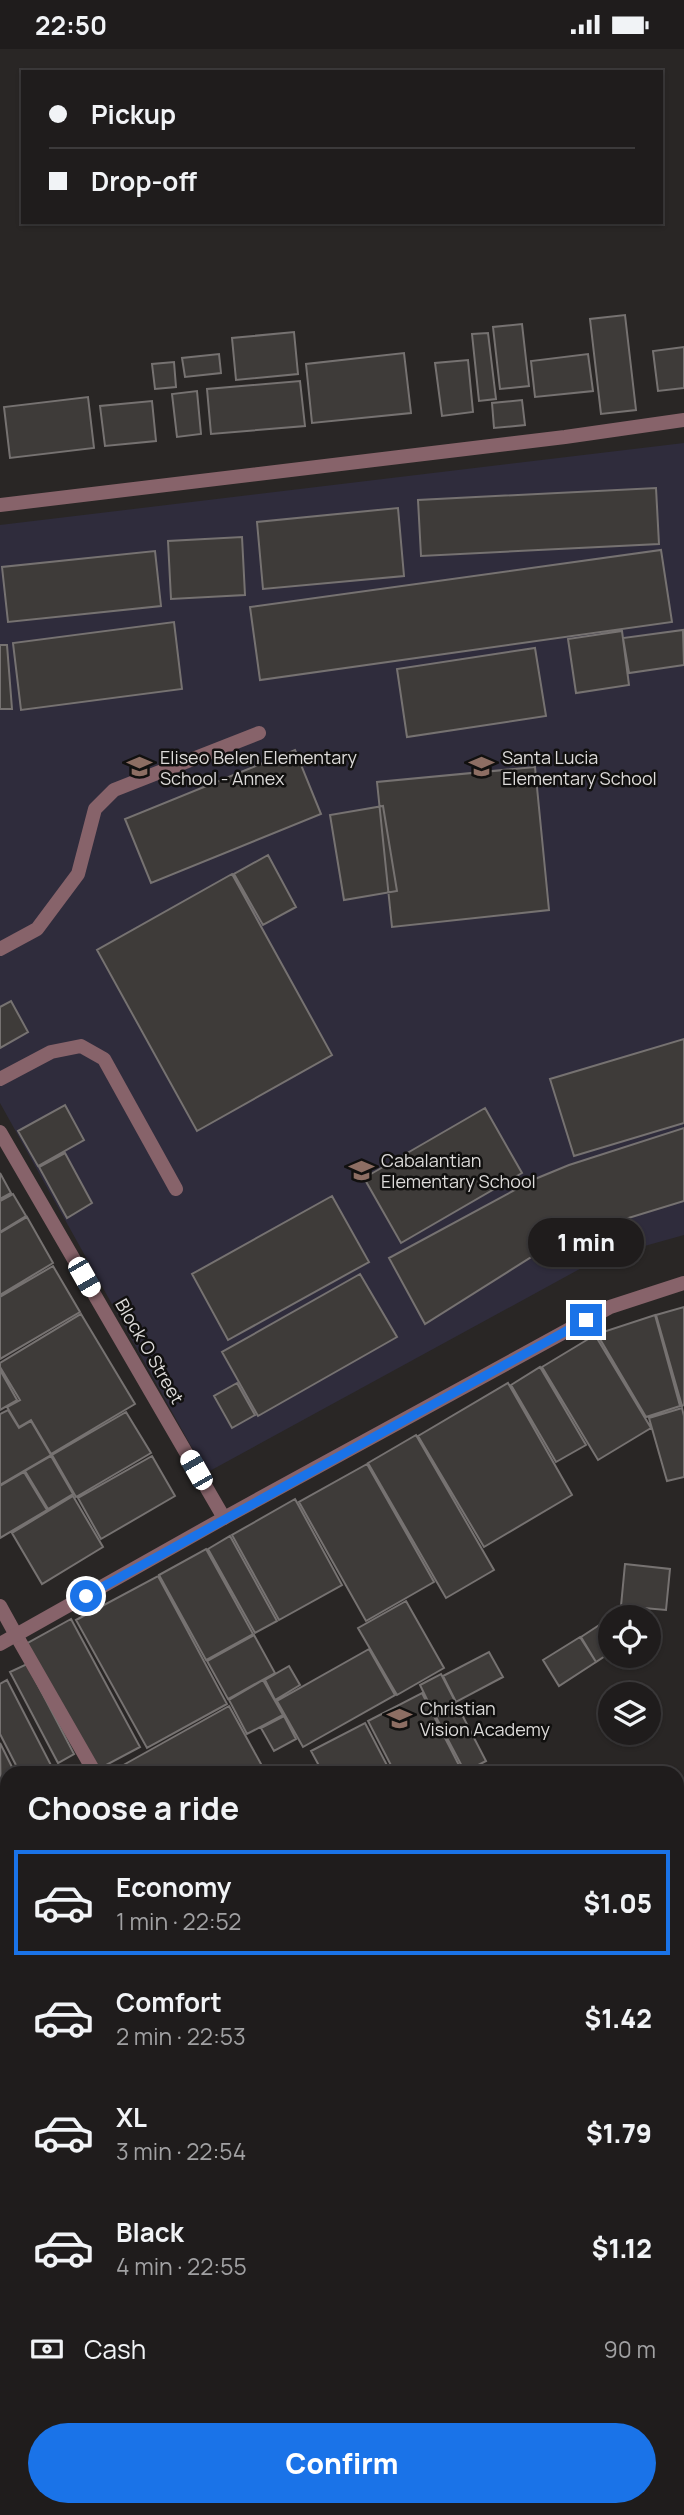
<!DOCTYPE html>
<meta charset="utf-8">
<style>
body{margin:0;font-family:Manrope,sans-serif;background:#2c2929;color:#f1f3f6;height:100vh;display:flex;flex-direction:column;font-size:26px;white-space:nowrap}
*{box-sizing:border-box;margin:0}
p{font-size:23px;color:#a1a1a3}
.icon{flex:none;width:38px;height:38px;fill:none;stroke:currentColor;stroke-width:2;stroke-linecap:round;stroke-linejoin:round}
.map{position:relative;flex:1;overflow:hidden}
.panel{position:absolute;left:0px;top:1717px;width:684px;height:751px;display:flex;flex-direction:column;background:#1f1c1c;border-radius:21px 21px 0 0;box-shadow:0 2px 5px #0004,0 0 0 2px #3c3a3b}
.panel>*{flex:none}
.hud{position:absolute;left:21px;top:21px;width:642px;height:154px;border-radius:0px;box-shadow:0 2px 5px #0004,0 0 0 2px #3c3a3b;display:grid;align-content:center;height:154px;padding:0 28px;background:#1f1c1c}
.controls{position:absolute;left:598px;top:1556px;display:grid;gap:14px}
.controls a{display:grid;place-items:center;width:63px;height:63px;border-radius:50%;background:#1f1c1c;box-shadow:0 2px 5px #0004,0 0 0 2px #3c3a3b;font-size:35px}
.end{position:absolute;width:32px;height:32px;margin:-16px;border:9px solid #1a73e8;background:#fff;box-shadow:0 0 0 4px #fff}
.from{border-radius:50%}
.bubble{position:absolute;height:49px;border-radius:24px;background:#1f1c1c;box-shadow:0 2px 5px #0004,0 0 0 2px #3c3a3b;font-size:23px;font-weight:800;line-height:49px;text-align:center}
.car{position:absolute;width:21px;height:42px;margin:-21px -10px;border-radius:9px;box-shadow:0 0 5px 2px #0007;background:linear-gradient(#fff 24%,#345 0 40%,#fff 0 76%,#345 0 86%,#fff 0)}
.hud b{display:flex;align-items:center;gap:24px;height:66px;font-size:26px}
.hud b+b{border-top:2px solid #3c3a3b}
.hud i{width:18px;height:18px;background:#f1f3f6}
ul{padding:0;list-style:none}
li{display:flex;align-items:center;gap:21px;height:105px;margin:0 14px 10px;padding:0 14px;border:4px solid transparent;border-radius:0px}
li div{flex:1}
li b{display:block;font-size:26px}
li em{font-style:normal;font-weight:800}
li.on{border-color:#1a73e8}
li>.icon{width:63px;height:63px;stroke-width:1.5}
h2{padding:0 28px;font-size:32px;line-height:84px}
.pay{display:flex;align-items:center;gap:18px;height:77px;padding:0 28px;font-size:26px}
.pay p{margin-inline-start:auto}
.primary-button{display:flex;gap:14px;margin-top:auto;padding:14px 28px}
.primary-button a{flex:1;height:80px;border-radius:42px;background:#1a73e8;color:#fff;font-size:28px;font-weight:800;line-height:80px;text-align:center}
.status{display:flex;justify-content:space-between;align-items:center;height:49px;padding:0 35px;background:#1f1c1c;direction:ltr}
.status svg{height:19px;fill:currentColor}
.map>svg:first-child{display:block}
.education{fill:#2f2c3c}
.building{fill:#3e3b39;stroke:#767271;stroke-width:2}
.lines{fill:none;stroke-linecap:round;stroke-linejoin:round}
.service{stroke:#87636a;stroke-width:14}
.minor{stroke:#87636a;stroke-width:14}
.tertiary{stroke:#87636a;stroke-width:14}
.route{stroke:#1a73e8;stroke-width:9}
.labels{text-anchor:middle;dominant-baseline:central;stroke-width:5;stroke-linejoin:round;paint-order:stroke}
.poi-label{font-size:18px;fill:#dddbda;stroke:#11100f;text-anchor:start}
.street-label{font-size:18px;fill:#dddbda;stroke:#11100f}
</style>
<div class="status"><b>22:50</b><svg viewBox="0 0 49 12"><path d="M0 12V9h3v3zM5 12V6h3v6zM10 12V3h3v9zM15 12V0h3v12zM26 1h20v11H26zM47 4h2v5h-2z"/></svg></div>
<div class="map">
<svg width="684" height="2466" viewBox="0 0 684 2466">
<rect width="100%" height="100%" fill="#292625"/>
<path class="education" d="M 684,394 L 684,1186 L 598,1210 L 206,1424 L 0,1054 L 0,476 Z"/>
<path class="building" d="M 625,266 L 636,361 L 601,365 L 590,270 Z
M 522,275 L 529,337 L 500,340 L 493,278 Z
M 294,283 L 298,325 L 236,331 L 232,289 Z
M 488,284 L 496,350 L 479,352 L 472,285 Z
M 684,298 L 684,339 L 658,342 L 653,302 Z
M 404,304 L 411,364 L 312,374 L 306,315 Z
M 219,305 L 221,324 L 185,328 L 182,309 Z
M 588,305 L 593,342 L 535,348 L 531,312 Z
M 468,311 L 473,363 L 442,367 L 435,314 Z
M 174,313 L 176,338 L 155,340 L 152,315 Z
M 300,332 L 305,377 L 211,385 L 207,340 Z
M 197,342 L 201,385 L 177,388 L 172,345 Z
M 88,348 L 94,399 L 10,409 L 4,358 Z
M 522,351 L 525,376 L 494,379 L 492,354 Z
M 152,352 L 156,392 L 105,397 L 100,357 Z
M 656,439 L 659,495 L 421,507 L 418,451 Z
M 398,459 L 404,527 L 263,540 L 257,473 Z
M 242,488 L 245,546 L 171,550 L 168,492 Z
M 661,501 L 672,573 L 260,631 L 250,558 Z
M 155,502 L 161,557 L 8,573 L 2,518 Z
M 174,573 L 182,640 L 21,661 L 13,594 Z
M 683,581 L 684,616 L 629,624 L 623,589 Z
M 622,582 L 629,636 L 576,644 L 568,590 Z
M 0,596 L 7,596 L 12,660 L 0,660 Z
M 535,599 L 546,667 L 407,688 L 397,620 Z
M 295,701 L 321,765 L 151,834 L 125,770 Z
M 535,718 L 549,861 L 392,878 L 377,733 Z
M 383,757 L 397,842 L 344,851 L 330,766 Z
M 268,806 L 296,858 L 263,876 L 234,825 Z
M 232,825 L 332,1006 L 197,1082 L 97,901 Z
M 11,952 L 28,983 L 0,999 L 0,958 Z
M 684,990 L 684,1074 L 574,1107 L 550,1030 Z
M 65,1056 L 84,1091 L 38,1117 L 18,1082 Z
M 485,1059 L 522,1124 L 401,1194 L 364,1129 Z
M 684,1079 L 684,1152 L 560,1190 L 425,1275 L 389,1209 L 535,1130 L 569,1116 Z
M 65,1104 L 92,1154 L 67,1169 L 39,1118 Z
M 0,1124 L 11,1144 L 0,1150 Z
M 13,1145 L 26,1167 L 0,1183 L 0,1152 Z
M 332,1147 L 369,1213 L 228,1291 L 192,1225 Z
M 27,1168 L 53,1214 L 0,1246 L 0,1184 Z
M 53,1217 L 80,1263 L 0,1310 L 0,1248 Z
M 360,1225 L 397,1288 L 258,1367 L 222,1303 Z
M 684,1258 L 684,1356 L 682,1357 L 656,1266 Z
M 81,1265 L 135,1355 L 51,1405 L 31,1371 L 19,1378 L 7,1358 L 20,1351 L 0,1318 L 0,1314 Z
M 655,1266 L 680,1357 L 646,1368 L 597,1285 Z
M 595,1286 L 651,1379 L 598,1411 L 542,1318 Z
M 540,1318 L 586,1396 L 556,1413 L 511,1336 Z
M 0,1321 L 17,1351 L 0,1361 Z
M 237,1334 L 255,1366 L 232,1379 L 214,1347 Z
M 508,1334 L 572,1446 L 484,1498 L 418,1387 Z
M 682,1359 L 684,1367 L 684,1428 L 667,1432 L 649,1369 Z
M 8,1361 L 19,1379 L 31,1372 L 51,1406 L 0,1436 L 0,1365 Z
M 126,1363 L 151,1404 L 76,1448 L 52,1406 Z
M 416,1386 L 494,1521 L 446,1549 L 368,1414 Z
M 51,1407 L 73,1445 L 48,1460 L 25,1422 Z
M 152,1407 L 175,1447 L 101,1490 L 78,1449 Z
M 367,1415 L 434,1533 L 366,1572 L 299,1453 Z
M 24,1423 L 47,1461 L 0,1489 L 0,1437 Z
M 73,1447 L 103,1498 L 42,1535 L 12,1484 Z
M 295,1450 L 342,1536 L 279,1571 L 232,1486 Z
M 230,1487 L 277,1572 L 255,1584 L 208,1500 Z
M 206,1500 L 253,1585 L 206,1611 L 159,1526 Z
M 625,1515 L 670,1520 L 666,1561 L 621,1557 Z
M 158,1527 L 227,1655 L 147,1699 L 76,1571 Z
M 406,1552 L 444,1619 L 397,1646 L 358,1579 Z
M 610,1569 L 611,1603 L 596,1613 L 581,1588 Z
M 71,1570 L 140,1698 L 95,1722 L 26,1595 Z
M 254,1586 L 275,1624 L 228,1650 L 207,1612 Z
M 580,1588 L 596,1613 L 559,1637 L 543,1611 Z
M 369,1600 L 395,1646 L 303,1698 L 277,1652 Z
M 489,1603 L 503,1628 L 456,1653 L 443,1627 Z
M 27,1615 L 74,1705 L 58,1714 L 10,1623 Z
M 289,1617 L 300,1636 L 275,1651 L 265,1631 Z
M 441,1625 L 457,1656 L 435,1667 L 420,1636 Z
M 7,1631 L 55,1724 L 20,1724 L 0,1685 L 0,1635 Z
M 263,1631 L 283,1666 L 247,1685 L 229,1651 Z
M 422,1644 L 463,1724 L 395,1724 L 368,1672 Z
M 457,1656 L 486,1712 L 465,1723 L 436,1668 Z
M 229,1657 L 266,1724 L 121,1724 L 118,1719 Z
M 284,1667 L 296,1690 L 274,1702 L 261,1679 Z
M 365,1674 L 391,1724 L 323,1724 L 311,1702 Z
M 0,1694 L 15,1724 L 7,1724 L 7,1765 L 1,1768 Z
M 7,2004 L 7,2031 L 1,2033 L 0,2006 Z"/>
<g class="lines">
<path class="service" d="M 0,900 L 37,880 L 78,825 L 95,760 L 114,741 L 259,684
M 0,1030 L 51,1003 L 81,997 L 104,1010 L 176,1140
M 16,1586 L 95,1724
M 677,1868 L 684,1847
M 0,2177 L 7,2176"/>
<path class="minor" d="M 0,456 L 565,388 L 684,371
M 0,1083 L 224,1469
M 0,1557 L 16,1586"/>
<path class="tertiary" d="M 0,1595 L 224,1469 L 610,1258 L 684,1234"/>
</g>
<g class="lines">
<path class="route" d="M 86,1547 L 586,1271"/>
</g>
<defs>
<symbol id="school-bare" viewBox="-9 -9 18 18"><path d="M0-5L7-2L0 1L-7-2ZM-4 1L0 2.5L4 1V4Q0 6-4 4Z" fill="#8d6e63" stroke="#11100f" stroke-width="2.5" paint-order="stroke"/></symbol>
</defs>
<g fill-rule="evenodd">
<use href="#school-bare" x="122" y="700" width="35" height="35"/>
<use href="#school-bare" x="464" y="700" width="35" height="35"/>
<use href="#school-bare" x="344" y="1104" width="35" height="35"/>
<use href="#school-bare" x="382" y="1652" width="35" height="35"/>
</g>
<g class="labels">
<g class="poi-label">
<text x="160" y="708">Eliseo Belen Elementary<tspan x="160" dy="21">School - Annex</tspan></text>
<text x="502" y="708">Santa Lucia<tspan x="502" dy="21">Elementary School</tspan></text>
<text x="381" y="1111">Cabalantian<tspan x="381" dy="21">Elementary School</tspan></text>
<text x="420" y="1659">Christian<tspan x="420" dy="21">Vision Academy</tspan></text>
</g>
<g class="street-label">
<text transform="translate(150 1302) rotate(60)">Block O Street</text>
</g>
</g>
</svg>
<div class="controls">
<a><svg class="icon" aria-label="locate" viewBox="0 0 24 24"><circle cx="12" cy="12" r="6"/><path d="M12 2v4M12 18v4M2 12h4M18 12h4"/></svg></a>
<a><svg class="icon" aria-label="layers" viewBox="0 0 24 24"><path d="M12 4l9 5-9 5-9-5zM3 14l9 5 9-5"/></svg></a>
</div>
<i class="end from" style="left:86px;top:1547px"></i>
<i class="end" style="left:586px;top:1271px"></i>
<div class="bubble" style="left:528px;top:1169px;width:116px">1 min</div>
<i class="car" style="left:84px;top:1228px;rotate:150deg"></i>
<i class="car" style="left:196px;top:1421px;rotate:330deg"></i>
<div class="hud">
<b><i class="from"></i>Pickup</b>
<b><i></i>Drop-off</b>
</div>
<section class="panel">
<h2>Choose a ride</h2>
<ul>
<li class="on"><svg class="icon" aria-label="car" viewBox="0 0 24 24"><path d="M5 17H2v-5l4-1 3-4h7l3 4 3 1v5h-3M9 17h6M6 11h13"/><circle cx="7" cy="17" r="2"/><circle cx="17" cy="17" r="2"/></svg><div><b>Economy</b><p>1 min · 22:52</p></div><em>$1.05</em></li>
<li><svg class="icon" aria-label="car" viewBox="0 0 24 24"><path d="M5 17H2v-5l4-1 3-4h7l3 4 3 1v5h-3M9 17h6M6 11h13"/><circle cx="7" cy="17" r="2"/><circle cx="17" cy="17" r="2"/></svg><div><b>Comfort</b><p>2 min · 22:53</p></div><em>$1.42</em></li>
<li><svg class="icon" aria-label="car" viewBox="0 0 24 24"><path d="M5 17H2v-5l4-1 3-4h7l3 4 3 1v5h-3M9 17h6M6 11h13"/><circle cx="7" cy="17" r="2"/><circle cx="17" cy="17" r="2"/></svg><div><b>XL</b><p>3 min · 22:54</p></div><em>$1.79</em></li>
<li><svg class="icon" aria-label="car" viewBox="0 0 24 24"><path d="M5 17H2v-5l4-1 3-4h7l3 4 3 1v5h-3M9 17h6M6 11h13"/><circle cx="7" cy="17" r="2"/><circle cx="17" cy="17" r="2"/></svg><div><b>Black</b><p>4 min · 22:55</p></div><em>$1.12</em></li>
</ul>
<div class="pay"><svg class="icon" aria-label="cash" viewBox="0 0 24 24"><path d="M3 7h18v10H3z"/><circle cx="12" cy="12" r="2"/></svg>Cash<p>90 m</p></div>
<div class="primary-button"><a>Confirm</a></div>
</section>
</div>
